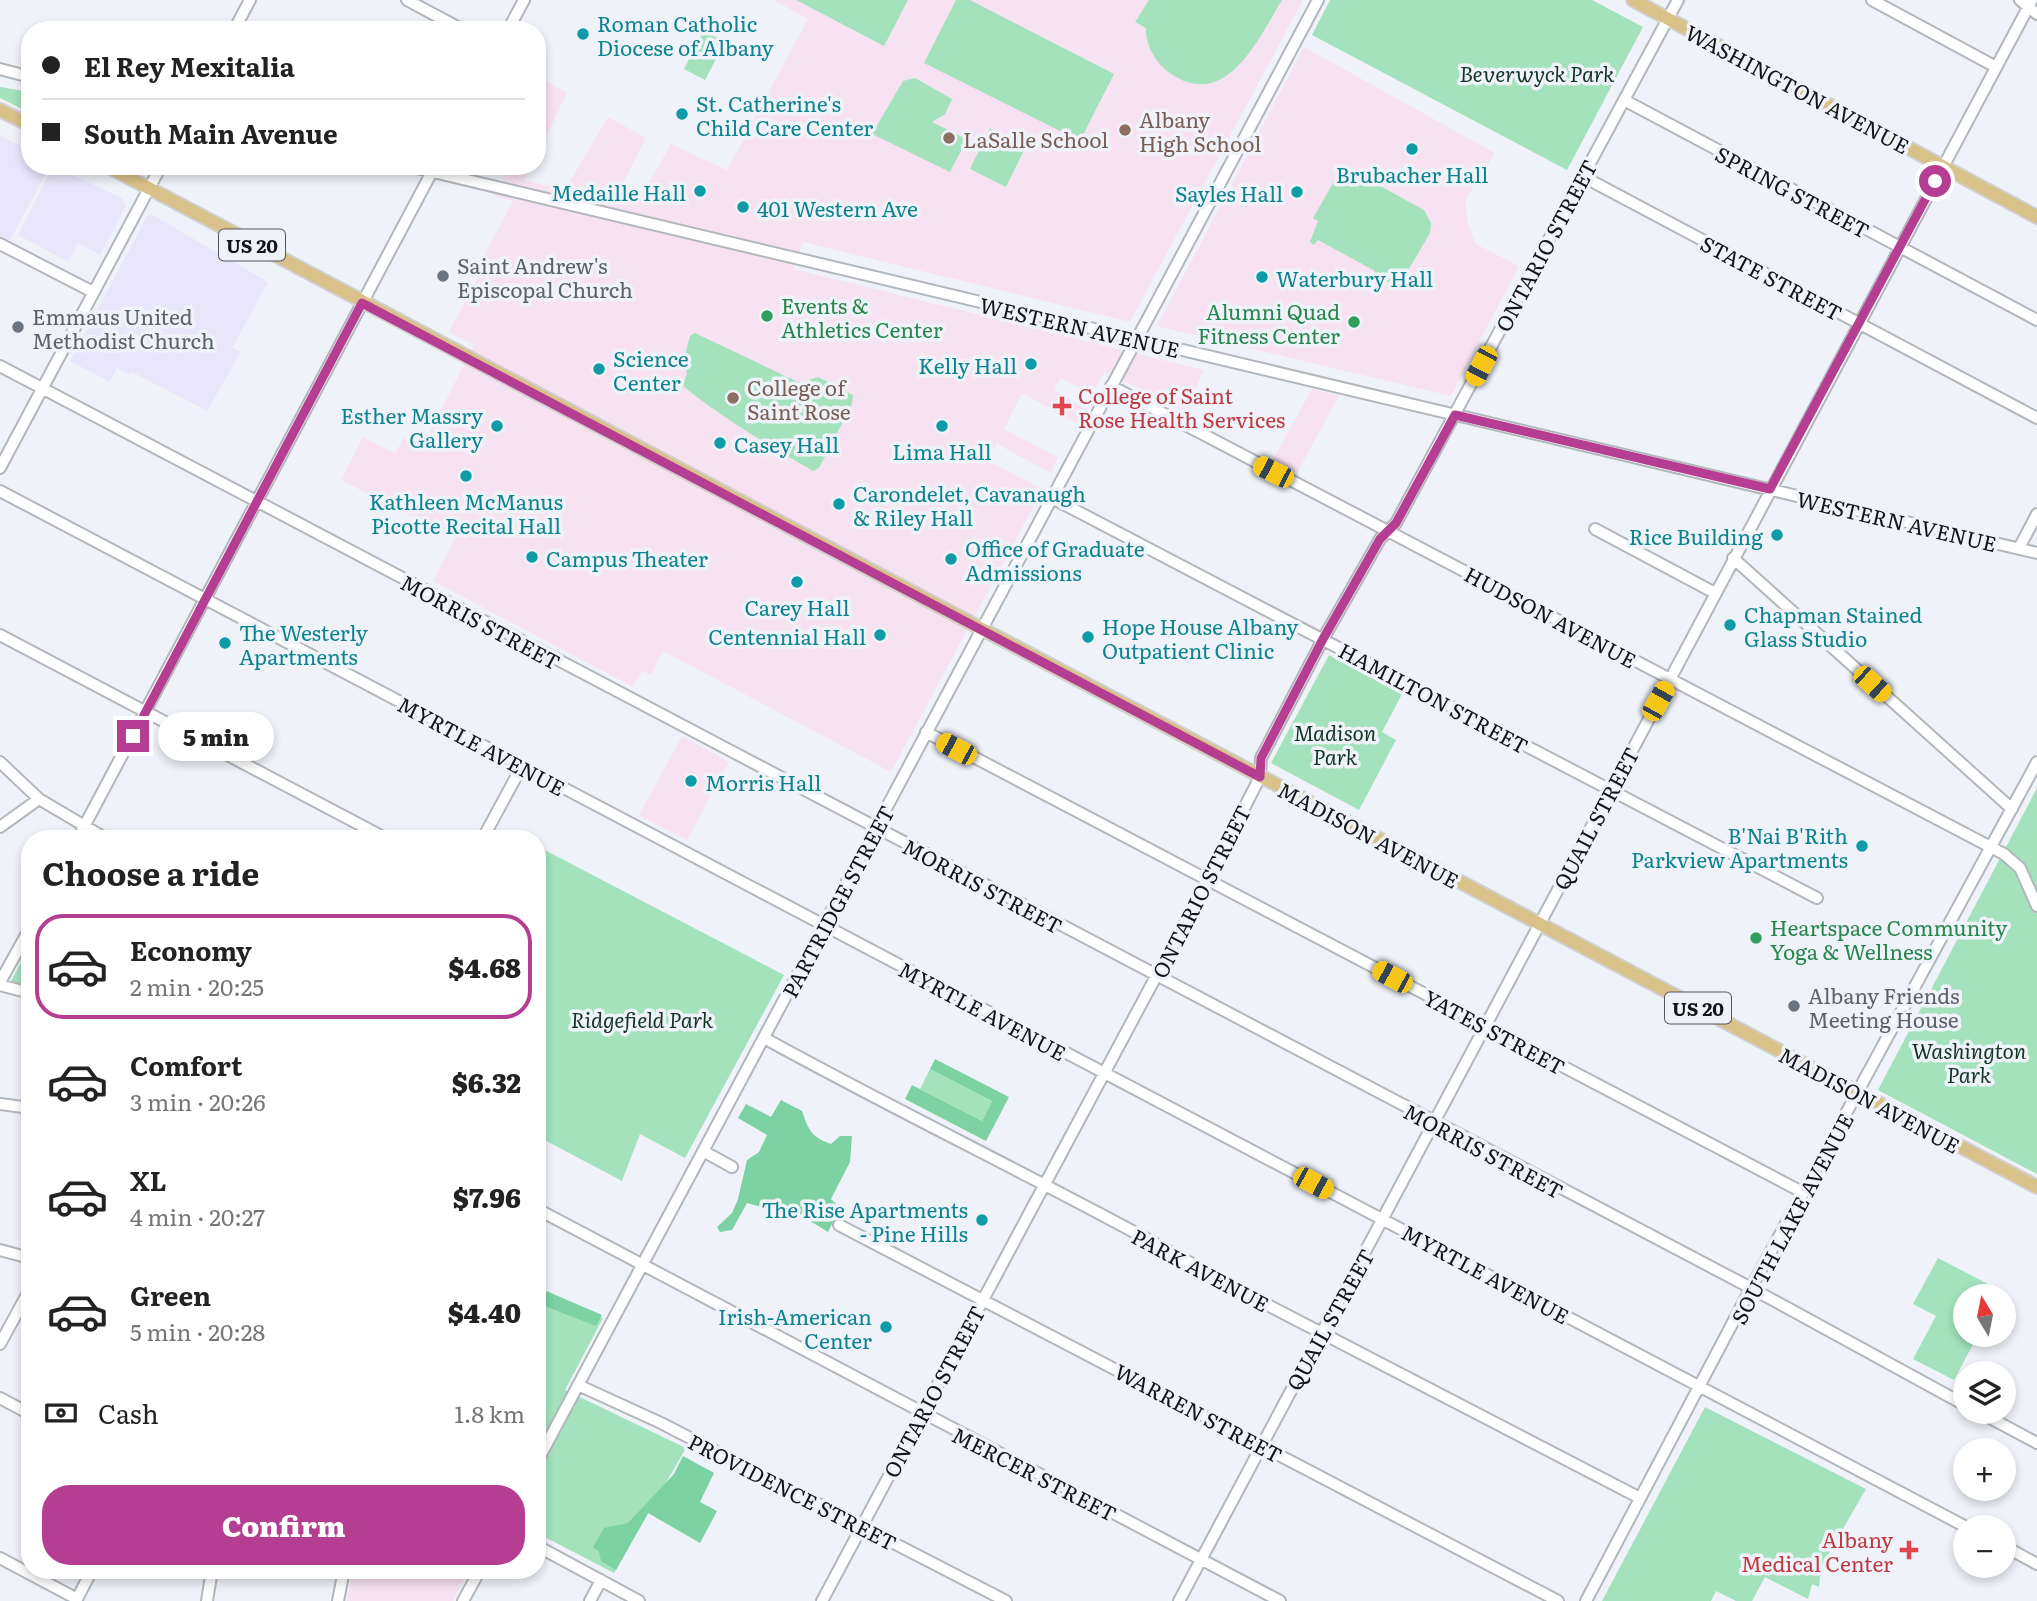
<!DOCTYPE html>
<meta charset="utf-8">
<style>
body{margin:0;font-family:Literata,serif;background:#f6f6f6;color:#222;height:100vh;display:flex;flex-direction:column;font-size:26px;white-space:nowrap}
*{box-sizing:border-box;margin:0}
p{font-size:23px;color:#767676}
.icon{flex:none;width:38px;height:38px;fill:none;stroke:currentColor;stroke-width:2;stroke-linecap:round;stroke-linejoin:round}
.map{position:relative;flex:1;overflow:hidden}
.details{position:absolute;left:21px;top:830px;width:525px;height:749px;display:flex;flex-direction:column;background:#fff;border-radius:28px;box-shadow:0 4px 10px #0003}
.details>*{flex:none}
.guide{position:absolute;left:21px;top:21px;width:525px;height:154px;border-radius:28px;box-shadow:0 4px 10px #0003;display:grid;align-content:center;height:154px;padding:0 21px;background:#fff}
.needle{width:46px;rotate:350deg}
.fabs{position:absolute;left:1953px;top:1284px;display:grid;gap:14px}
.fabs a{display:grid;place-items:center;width:63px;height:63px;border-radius:50%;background:#fff;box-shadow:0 4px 10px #0003;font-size:35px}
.end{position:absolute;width:32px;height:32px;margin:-16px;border:9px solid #b63e92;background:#fff;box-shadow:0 0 0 4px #fff}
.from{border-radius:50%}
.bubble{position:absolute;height:49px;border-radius:24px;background:#fff;box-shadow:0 4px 10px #0003;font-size:23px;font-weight:800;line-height:49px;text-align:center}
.car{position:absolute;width:21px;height:42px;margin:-21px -10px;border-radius:9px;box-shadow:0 0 5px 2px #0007;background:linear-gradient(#f5c518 24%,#345 0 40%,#f5c518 0 76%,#345 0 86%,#f5c518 0)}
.guide b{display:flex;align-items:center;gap:24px;height:66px;font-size:26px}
.guide b+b{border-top:2px solid #e0e0e0}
.guide i{width:18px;height:18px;background:#222}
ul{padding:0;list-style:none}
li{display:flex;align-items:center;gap:21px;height:105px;margin:0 14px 10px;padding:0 7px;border:4px solid transparent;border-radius:28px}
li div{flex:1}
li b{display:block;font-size:26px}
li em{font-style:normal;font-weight:800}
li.on{border-color:#b63e92}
li>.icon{width:63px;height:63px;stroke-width:1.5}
h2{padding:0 21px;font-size:32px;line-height:84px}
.pay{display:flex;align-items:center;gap:18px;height:77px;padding:0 21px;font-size:26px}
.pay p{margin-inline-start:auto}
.primary-button{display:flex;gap:14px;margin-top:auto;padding:14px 21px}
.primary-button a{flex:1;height:80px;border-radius:28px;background:#b63e92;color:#fff;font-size:28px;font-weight:800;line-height:80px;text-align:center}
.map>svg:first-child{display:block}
.commercial{fill:#e9e6fc}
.education{fill:#f7e2f1}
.green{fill:#a3e2bd}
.forest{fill:#7cd2a2}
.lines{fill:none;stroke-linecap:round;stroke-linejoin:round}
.minor-casing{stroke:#b2b7bc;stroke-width:14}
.major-casing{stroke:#d0d0d0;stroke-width:16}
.minor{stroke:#fff;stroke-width:10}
.major{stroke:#d9c289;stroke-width:12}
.route{stroke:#b63e92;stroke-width:9}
.culture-dot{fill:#0f9aa8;stroke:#eff3f9;stroke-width:2.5}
.education-dot{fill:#8d6e63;stroke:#eff3f9;stroke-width:2.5}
.worship-dot{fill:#6b7280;stroke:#eff3f9;stroke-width:2.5}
.leisure-dot{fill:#2e9e5b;stroke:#eff3f9;stroke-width:2.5}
.health-dot{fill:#e0444e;stroke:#eff3f9;stroke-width:2.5}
.labels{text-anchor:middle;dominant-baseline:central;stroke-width:7;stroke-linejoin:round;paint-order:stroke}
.shield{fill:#eff3f9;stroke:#55575a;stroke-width:2}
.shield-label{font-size:19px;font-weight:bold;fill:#131416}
.culture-label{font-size:21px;fill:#0d838f;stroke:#eff3f9;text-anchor:start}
.park-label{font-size:21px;font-style:italic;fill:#113623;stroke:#eff3f9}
.street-label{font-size:21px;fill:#131416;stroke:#eff3f9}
.education-label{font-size:21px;fill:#785e54;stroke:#eff3f9;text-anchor:start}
.worship-label{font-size:21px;fill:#5b616d;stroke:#eff3f9;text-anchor:start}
.leisure-label{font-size:21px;fill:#27864d;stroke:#eff3f9;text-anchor:start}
.health-label{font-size:21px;fill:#be3a42;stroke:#eff3f9;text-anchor:start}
</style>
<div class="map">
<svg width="2037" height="1601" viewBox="0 0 2037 1601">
<rect width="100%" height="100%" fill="#eff3f9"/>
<path class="commercial" d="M 0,135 L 30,151 L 30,166 L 50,166 L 9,242 L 0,238 Z
M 53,166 L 122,198 L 126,206 L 100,255 L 78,243 L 68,262 L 18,235 Z
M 151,214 L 268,282 L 233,347 L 241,352 L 207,411 L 132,372 L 130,375 L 117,368 L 110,382 L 70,361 L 147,216 Z"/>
<path class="education" d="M 773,0 L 1303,0 L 1130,322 L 803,242 L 794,269 L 1203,370 L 1187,412 L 1105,372 L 1092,394 L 1061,378 L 1054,390 L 1086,409 L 1078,424 L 1022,393 L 1004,429 L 1058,457 L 1051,473 L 997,444 L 986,460 L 1043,489 L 891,772 L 663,651 L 651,675 L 642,671 L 633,687 L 433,581 L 455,539 L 341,480 L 363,437 L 395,453 L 404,438 L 422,447 L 474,345 L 449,332 L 482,269 L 478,267 L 513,201 L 494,196 L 510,166 L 531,166 L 524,180 L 565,190 L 608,117 L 646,138 L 614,201 L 637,204 L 671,144 L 727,170 L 808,19 Z
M 1304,47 L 1495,153 L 1465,201 L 1468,223 L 1476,244 L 1519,266 L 1451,396 L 1157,326 Z
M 537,76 L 567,93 L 537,156 L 537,114 L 543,103 L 537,99 Z
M 1312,389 L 1339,396 L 1297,473 L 1273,459 Z
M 682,736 L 729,762 L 687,840 L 639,815 Z
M 352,1570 L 405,1574 L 406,1570 L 454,1570 L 466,1575 L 453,1601 L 347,1601 Z"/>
<path class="green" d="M 796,0 L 908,0 L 884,46 Z
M 956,0 L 970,0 L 1114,74 L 1080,141 L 924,63 Z
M 1149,0 L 1282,0 C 1258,39 1225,115 1167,71 C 1155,62 1145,43 1146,28 L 1135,22 Z
M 1330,0 L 1592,0 L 1643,27 L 1567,170 L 1312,35 Z
M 704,31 L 725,42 L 705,80 L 684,69 Z
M 915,78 L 952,99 L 945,114 L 932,122 L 967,139 L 950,172 L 872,134 L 903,81 Z
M 0,87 L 30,92 L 30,113 L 0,98 Z
M 990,128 L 1026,146 L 1006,187 L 970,169 Z
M 1344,173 L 1362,176 L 1424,210 L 1431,223 L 1430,233 L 1403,279 L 1390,282 L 1372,278 L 1375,271 L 1318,240 L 1314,245 L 1310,242 L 1318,221 L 1313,218 L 1336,178 Z
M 695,333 L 800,383 L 818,377 L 853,395 L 852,404 L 819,468 L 813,471 C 768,445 724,419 683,386 L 687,374 L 685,354 L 690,336 Z
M 1329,655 L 1402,694 L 1382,732 L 1396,740 L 1359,810 L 1271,763 Z
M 2037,788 L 2037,1174 L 1878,1090 Z
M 537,846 L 784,975 L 685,1158 L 640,1134 L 622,1181 L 537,1136 L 537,1098 L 545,1083 L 537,1077 Z
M 30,945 L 30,987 L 11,981 Z
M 930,1069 L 992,1101 L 982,1121 L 920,1089 Z
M 1938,1258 L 2001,1291 L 1999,1297 L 1965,1297 L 1965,1335 L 1978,1335 L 1954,1380 L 1913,1359 L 1936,1316 L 1913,1304 Z
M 537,1298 L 603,1318 L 565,1390 L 686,1448 L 614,1573 L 537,1533 Z
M 1705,1407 L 1866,1489 L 1821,1567 L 1819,1587 L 1812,1584 L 1808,1599 L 1765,1577 L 1752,1601 L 1736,1601 L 1716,1591 L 1711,1601 L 1602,1601 Z"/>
<path class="forest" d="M 935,1059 L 1009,1097 L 986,1141 L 905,1099 L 912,1085 L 982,1121 L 992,1101 L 930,1069 Z
M 781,1100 L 802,1111 C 808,1129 812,1138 831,1144 L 840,1136 L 852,1136 L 850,1162 L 831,1199 L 840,1208 L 828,1232 L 784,1205 L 775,1211 L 747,1203 L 732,1230 L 720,1232 L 717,1227 L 732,1213 L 738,1199 L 747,1160 L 759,1152 L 767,1135 L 738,1118 L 746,1104 L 771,1117 Z
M 537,1287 L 602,1315 L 596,1326 L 537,1303 Z
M 683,1456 L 714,1473 L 700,1502 L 717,1511 L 700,1543 L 648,1513 L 616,1570 L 601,1561 L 599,1552 L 593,1547 L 604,1528 L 628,1523 L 674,1474 Z"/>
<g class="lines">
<defs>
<path id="minor" d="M 407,0 L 463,30
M 1872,0 L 1996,67
M 2020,0 L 2037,14
M 234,30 L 250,0
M 508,30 L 524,0
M 0,69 L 30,77
M 1624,100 L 2037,320
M 408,166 L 2037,553
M 1582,176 L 2037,418
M 0,244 L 93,292
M 0,366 L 1751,1288 L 1965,1405
M 1111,386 L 2004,854 L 2020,868 L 2037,906
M 0,468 L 161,166
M 0,491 L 1968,1528
M 1050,497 L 1817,898
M 1595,529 L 1715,593
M 2019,548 L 2037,514
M 1733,558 L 2012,809
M 0,635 L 385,838
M 926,732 L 1804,1193
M 0,762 L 39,799 L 105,838
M 0,827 L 39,799
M 78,838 L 435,166
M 483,838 L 522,766
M 0,982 L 30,928
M 0,985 L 30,993
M 764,1038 C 918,1123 1077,1197 1229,1285 L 1640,1498
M 0,1104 L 30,1108
M 703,1151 L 732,1167
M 537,1209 L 1280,1601
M 839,1225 L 1558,1601
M 0,1250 L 30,1258
M 0,1344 L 30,1289
M 578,1385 L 661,1423 L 1006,1601
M 0,1398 L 30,1414
M 1979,1412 L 2037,1443
M 537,1462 L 1318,0
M 537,1546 L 639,1601
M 2004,1546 L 2037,1564
M 0,1558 L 77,1599
M 76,1601 L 92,1570
M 207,1601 L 212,1570
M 338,1601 L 344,1570
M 463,1601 L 480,1570
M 590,1601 L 601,1580
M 822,1601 L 1207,881 L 1260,777 L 1261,758 L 1323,639 L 1380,539 L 1396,523 L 1678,0
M 1179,1601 L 2032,0
M 1586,1601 L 1751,1288 L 2037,762"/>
<path id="major" d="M 1633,0 L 2037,217
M 0,110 L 30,125
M 107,166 L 2037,1187"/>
</defs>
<use href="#minor" class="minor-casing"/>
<use href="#major" class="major-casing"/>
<use href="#minor" class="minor"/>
<use href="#major" class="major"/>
</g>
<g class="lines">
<path class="route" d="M 133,736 L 362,303 L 1260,777 L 1261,758 L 1323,639 L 1380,539 L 1396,523 L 1455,415 L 1770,489 L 1935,181"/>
</g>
<g class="culture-dot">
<circle cx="583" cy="34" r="7"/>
<circle cx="682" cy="114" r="7"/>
<circle cx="1412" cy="149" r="7"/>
<circle cx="700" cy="191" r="7"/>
<circle cx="1297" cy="192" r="7"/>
<circle cx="743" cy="207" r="7"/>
<circle cx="1262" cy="277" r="7"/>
<circle cx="1031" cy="364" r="7"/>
<circle cx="599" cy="369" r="7"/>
<circle cx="497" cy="426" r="7"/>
<circle cx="942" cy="426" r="7"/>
<circle cx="720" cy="443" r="7"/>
<circle cx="466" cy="476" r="7"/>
<circle cx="839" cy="504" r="7"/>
<circle cx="1777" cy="535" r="7"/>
<circle cx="532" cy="557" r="7"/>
<circle cx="951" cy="559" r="7"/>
<circle cx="797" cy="582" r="7"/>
<circle cx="1730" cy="625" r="7"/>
<circle cx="880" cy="635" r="7"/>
<circle cx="1088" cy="637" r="7"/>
<circle cx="225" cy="643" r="7"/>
<circle cx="691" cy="781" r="7"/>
<circle cx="1862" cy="846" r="7"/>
<circle cx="982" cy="1220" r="7"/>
<circle cx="886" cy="1327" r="7"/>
</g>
<g class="education-dot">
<circle cx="1125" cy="130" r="7"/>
<circle cx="949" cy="138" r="7"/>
<circle cx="733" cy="398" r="7"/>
</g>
<g class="worship-dot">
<circle cx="443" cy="276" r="7"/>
<circle cx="18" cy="327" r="7"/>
<circle cx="1794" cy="1006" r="7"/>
</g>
<g class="leisure-dot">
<circle cx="767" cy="316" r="7"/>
<circle cx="1354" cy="322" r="7"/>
<circle cx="1756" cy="938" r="7"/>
</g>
<g class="health-dot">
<path d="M1058.5 395.5h7v7h7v7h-7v7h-7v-7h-7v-7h7z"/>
<path d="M1905.5 1539.5h7v7h7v7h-7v7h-7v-7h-7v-7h7z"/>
</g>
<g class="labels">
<g class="shield">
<rect x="219" y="229.5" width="66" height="31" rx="5"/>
<rect x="1665" y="992.5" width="66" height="31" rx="5"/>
</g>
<g class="shield-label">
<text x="252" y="245">US 20</text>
<text x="1698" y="1008">US 20</text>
</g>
<g class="culture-label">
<text x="597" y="22">Roman Catholic<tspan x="597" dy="24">Diocese of Albany</tspan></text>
<text x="696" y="102">St. Catherine's<tspan x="696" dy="24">Child Care Center</tspan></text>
<text x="1412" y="173" text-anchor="middle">Brubacher Hall</text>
<text x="686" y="191" text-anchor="end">Medaille Hall</text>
<text x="1283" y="192" text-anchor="end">Sayles Hall</text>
<text x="757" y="207">401 Western Ave</text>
<text x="1276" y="277">Waterbury Hall</text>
<text x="613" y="357">Science<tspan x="613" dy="24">Center</tspan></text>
<text x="1017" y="364" text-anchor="end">Kelly Hall</text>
<text x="483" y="414" text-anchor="end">Esther Massry<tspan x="483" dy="24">Gallery</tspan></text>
<text x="734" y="443">Casey Hall</text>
<text x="942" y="450" text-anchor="middle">Lima Hall</text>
<text x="853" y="492">Carondelet, Cavanaugh<tspan x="853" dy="24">&amp; Riley Hall</tspan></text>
<text x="466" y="500" text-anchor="middle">Kathleen McManus<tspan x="466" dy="24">Picotte Recital Hall</tspan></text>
<text x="1763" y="535" text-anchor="end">Rice Building</text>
<text x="965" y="547">Office of Graduate<tspan x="965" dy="24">Admissions</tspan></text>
<text x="546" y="557">Campus Theater</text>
<text x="797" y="606" text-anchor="middle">Carey Hall</text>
<text x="1744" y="613">Chapman Stained<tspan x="1744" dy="24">Glass Studio</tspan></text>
<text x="1102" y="625">Hope House Albany<tspan x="1102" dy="24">Outpatient Clinic</tspan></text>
<text x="239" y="631">The Westerly<tspan x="239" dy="24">Apartments</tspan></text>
<text x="866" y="635" text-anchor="end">Centennial Hall</text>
<text x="705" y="781">Morris Hall</text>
<text x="1848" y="834" text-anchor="end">B'Nai B'Rith<tspan x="1848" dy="24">Parkview Apartments</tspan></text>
<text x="968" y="1208" text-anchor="end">The Rise Apartments<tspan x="968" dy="24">- Pine Hills</tspan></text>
<text x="872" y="1315" text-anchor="end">Irish-American<tspan x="872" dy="24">Center</tspan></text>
</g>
<g class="park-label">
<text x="1537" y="72">Beverwyck Park</text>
<text x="1335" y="731">Madison<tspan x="1335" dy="24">Park</tspan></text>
<text x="642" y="1018">Ridgefield Park</text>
<text x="1969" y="1049">Washington<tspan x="1969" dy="24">Park</tspan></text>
</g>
<g class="street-label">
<text transform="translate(1798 88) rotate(28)">WASHINGTON AVENUE</text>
<text transform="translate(1793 191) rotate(28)">SPRING STREET</text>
<text transform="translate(1545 245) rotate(-62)">ONTARIO STREET</text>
<text transform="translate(1772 277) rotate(28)">STATE STREET</text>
<text transform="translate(1080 326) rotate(13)">WESTERN AVENUE</text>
<text transform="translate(1897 520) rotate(13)">WESTERN AVENUE</text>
<text transform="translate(1551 616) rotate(28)">HUDSON AVENUE</text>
<text transform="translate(481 621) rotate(28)">MORRIS STREET</text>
<text transform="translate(1434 697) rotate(28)">HAMILTON STREET</text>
<text transform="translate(482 745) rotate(28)">MYRTLE AVENUE</text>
<text transform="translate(1595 818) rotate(-62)">QUAIL STREET</text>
<text transform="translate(1369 834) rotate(28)">MADISON AVENUE</text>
<text transform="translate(983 885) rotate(28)">MORRIS STREET</text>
<text transform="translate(1200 891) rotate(-63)">ONTARIO STREET</text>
<text transform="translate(837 901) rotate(-62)">PARTRIDGE STREET</text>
<text transform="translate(983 1010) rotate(28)">MYRTLE AVENUE</text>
<text transform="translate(1495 1031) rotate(28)">YATES STREET</text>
<text transform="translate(1870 1099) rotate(28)">MADISON AVENUE</text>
<text transform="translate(1484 1150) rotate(28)">MORRIS STREET</text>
<text transform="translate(1791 1218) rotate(-62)">SOUTH LAKE AVENUE</text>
<text transform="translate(1201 1269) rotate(28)">PARK AVENUE</text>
<text transform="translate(1486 1273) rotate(28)">MYRTLE AVENUE</text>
<text transform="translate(1329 1319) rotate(-61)">QUAIL STREET</text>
<text transform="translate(933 1391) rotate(-62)">ONTARIO STREET</text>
<text transform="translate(1199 1412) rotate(28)">WARREN STREET</text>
<text transform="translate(1035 1473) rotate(27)">MERCER STREET</text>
<text transform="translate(793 1491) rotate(27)">PROVIDENCE STREET</text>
</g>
<g class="education-label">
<text x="1139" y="118">Albany<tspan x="1139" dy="24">High School</tspan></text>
<text x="963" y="138">LaSalle School</text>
<text x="747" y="386">College of<tspan x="747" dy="24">Saint Rose</tspan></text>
</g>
<g class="worship-label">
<text x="457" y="264">Saint Andrew's<tspan x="457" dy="24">Episcopal Church</tspan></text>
<text x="32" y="315">Emmaus United<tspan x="32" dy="24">Methodist Church</tspan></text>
<text x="1808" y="994">Albany Friends<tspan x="1808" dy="24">Meeting House</tspan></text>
</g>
<g class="leisure-label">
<text x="781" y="304">Events &amp;<tspan x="781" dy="24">Athletics Center</tspan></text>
<text x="1340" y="310" text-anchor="end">Alumni Quad<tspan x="1340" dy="24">Fitness Center</tspan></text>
<text x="1770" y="926">Heartspace Community<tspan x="1770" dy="24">Yoga &amp; Wellness</tspan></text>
</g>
<g class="health-label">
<text x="1078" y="394">College of Saint<tspan x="1078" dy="24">Rose Health Services</tspan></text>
<text x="1893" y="1538" text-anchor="end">Albany<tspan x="1893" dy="24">Medical Center</tspan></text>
</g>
</g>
</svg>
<div class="fabs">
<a><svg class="needle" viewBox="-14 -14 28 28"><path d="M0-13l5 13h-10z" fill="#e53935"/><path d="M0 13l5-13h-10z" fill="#767676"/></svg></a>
<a><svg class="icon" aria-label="layers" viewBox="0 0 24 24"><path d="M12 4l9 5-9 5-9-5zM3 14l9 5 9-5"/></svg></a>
<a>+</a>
<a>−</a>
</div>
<i class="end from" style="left:1935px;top:181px"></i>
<i class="end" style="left:133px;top:736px"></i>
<div class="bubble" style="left:158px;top:712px;width:116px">5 min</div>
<i class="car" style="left:1481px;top:366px;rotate:208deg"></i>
<i class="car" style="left:1273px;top:472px;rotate:297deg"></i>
<i class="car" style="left:1872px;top:684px;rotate:132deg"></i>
<i class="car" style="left:1658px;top:701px;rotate:29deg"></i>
<i class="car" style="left:956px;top:749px;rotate:298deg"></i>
<i class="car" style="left:1392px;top:977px;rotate:298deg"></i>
<i class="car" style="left:1313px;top:1183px;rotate:118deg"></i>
<div class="guide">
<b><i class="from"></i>El Rey Mexitalia</b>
<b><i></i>South Main Avenue</b>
</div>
<section class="details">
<h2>Choose a ride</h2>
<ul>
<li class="on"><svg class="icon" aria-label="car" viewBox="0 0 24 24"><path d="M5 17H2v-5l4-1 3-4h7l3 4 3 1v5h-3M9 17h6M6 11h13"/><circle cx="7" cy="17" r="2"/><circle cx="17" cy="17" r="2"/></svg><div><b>Economy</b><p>2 min · 20:25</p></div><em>$4.68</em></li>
<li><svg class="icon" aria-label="car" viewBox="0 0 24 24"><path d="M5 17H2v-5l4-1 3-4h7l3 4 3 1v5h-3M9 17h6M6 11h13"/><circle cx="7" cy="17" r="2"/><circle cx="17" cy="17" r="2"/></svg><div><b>Comfort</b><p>3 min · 20:26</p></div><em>$6.32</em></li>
<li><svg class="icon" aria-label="car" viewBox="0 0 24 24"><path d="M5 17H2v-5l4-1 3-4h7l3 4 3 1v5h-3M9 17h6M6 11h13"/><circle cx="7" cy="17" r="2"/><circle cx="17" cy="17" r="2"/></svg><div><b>XL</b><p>4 min · 20:27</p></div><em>$7.96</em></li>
<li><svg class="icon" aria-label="car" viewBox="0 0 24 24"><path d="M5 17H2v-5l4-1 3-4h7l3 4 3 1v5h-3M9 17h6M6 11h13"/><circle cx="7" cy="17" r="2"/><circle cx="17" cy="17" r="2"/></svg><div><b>Green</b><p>5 min · 20:28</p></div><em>$4.40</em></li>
</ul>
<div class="pay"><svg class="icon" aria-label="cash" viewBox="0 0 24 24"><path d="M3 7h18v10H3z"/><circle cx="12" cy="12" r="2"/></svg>Cash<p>1.8 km</p></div>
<div class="primary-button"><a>Confirm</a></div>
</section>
</div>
